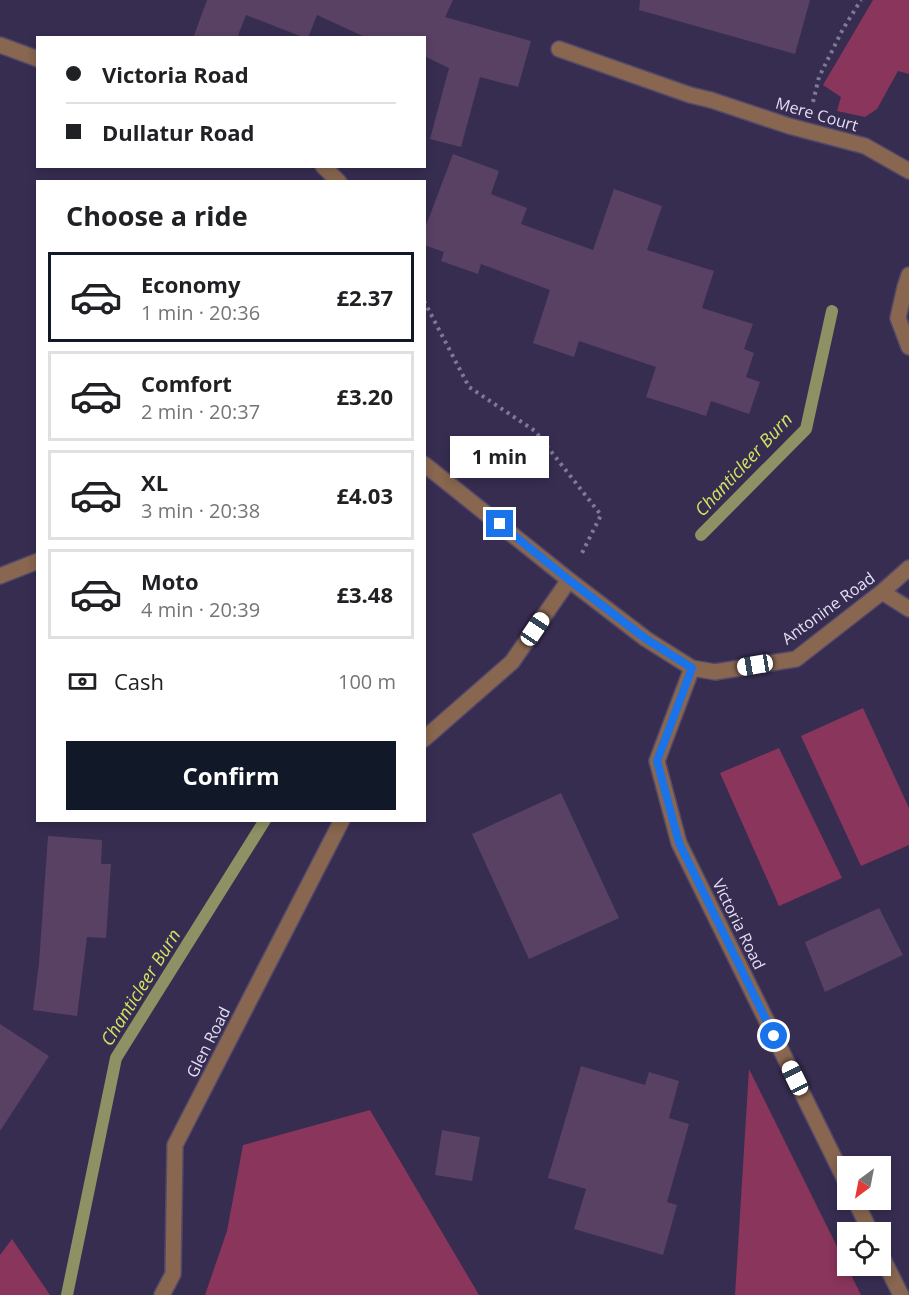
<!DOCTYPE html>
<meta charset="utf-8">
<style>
body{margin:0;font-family:"Open Sans",sans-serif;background:#f2f2f2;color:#202124;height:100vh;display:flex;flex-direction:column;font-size:22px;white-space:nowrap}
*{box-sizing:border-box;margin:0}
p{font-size:20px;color:#757577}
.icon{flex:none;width:33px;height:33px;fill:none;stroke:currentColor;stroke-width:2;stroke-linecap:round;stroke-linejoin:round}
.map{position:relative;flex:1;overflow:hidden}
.panel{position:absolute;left:36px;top:180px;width:390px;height:642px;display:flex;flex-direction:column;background:#fff;border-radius:0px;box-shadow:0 3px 9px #0003}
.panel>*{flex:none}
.hud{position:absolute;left:36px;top:36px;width:390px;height:132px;border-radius:0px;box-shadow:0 3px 9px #0003;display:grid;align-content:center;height:132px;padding:0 30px;background:#fff}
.needle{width:39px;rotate:212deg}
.buttons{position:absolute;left:837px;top:1156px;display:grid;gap:12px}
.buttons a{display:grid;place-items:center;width:54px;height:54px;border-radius:0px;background:#fff;box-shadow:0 3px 9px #0003;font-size:30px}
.end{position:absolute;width:27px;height:27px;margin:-14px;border:8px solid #1a73e8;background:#fff;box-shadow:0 0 0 3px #fff}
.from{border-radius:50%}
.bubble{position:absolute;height:42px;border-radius:0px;background:#fff;box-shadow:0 3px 9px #0003;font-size:20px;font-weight:700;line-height:42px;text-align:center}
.car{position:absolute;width:18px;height:36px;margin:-18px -9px;border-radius:8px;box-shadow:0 0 4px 2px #0007;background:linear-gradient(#fff 24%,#345 0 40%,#fff 0 76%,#345 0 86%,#fff 0)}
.hud b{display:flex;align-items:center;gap:21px;height:57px;font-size:22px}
.hud b+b{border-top:2px solid #e0e0e0}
.hud i{width:15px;height:15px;background:#202124}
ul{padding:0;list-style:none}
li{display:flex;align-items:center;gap:18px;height:90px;margin:0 12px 9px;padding:0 18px;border:3px solid #e0e0e0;border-radius:0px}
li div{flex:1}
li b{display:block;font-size:22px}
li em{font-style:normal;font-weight:700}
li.active{border-color:#111827}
li>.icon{width:54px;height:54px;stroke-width:1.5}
h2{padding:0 30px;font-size:27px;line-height:72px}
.pay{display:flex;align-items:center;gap:15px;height:66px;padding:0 30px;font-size:22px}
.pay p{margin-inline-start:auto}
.cta{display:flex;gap:12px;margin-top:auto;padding:12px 30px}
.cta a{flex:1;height:69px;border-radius:0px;background:#111827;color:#fff;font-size:24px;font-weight:700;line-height:69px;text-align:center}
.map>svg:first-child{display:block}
.green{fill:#8a355b}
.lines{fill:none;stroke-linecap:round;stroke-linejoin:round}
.stream{stroke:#8d9163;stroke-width:12}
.building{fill:#584163}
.service-casing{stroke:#53496b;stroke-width:18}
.minor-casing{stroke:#53496b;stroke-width:18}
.path{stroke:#7f7896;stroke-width:4;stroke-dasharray:3 4.5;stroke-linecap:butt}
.service{stroke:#88664f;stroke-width:15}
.minor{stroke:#88664f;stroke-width:15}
.route{stroke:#1a73e8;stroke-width:8}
.labels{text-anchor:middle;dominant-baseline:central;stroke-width:4.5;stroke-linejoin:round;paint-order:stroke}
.street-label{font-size:16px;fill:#e3dff5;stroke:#372d51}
.water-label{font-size:18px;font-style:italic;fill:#d4e261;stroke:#372d51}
</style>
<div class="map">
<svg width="909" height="1295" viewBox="0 0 909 1295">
<rect width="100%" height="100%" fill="#372d51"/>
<path class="green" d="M 873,0 L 909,0 L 909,74 L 898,71 L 877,109 L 865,117 L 837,111 L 841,97 L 823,85 Z
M 863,708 L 909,808 L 909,845 L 861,866 L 801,736 Z
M 779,748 L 842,878 L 779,906 L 720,773 Z
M 749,1069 L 861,1295 L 735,1295 Z
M 370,1110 L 479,1295 L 205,1295 L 227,1231 L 243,1145 Z
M 12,1239 L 50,1295 L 0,1295 L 0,1255 Z"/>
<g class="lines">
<path class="stream" d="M 701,535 L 806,429 L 832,311
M 67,1295 L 116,1058 L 265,820"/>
</g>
<path class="building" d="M 207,0 L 453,0 L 445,17 L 531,41 L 518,87 L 480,77 L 461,147 L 430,139 L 449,68 L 424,56 L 424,38 L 367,38 L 317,15 L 308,38 L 305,38 L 246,15 L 237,38 L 193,38 Z
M 640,0 L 810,0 L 795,54 L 639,10 Z
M 453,154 L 499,171 L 491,194 L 527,208 L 521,224 L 593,250 L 614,189 L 662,206 L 647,250 L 714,271 L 702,308 L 753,324 L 744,349 L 754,353 L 746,377 L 760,382 L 749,414 L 711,401 L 706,416 L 646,397 L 656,367 L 579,341 L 574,357 L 533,343 L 550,290 L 481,264 L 478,274 L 441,261 L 444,252 L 424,245 L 424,231 Z
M 561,793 L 619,918 L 529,959 L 472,834 Z
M 48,836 L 102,840 L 101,864 L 111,864 L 106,938 L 87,937 L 77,1016 L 33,1010 L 39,963 Z
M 879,908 L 903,955 L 825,992 L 805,942 Z
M 0,1024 L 49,1056 L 0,1131 Z
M 581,1066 L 645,1085 L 649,1072 L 679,1081 L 669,1118 L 689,1124 L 667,1202 L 677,1205 L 663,1255 L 574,1229 L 586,1189 L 548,1178 Z
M 442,1130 L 480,1137 L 472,1181 L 435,1175 Z"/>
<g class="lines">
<defs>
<path id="service" d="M 559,49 L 690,95 L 711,100"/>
<path id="minor" d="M 0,45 L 38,59
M 711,100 L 789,126 L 865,146 L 909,171
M 323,166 L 339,182
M 909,275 L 905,287 L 898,318 L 909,347
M 424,464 L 569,580 L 646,639 L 692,668 L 715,672 L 796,659 L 882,592 L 909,568
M 0,576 L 38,561
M 882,592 L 909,609
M 692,668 L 657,761 L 679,843 L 848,1186
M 424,739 L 512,662 L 569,580
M 855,1200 L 871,1233
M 880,1253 L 901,1295
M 162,1295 L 173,1274 L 175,1145 L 342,820"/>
</defs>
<use href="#service" class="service-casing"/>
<use href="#minor" class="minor-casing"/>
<path class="path" d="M 813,102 L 819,77 L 843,29 L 861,0
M 424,301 L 469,387 L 535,431 L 601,515 L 581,555"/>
<use href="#service" class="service"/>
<use href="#minor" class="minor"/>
</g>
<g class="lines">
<path class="route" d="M 500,524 L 569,580 L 646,639 L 692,668 L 657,761 L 679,843 L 774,1036"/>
</g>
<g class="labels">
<g class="street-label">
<text transform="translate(817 114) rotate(16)">Mere Court</text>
<text transform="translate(828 608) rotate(-36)">Antonine Road</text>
<text transform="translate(739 924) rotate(64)">Victoria Road</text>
<text transform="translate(208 1042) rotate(-63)">Glen Road</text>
</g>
<g class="water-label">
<text transform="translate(743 464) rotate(-47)">Chanticleer Burn</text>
<text transform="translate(140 987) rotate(-58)">Chanticleer Burn</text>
</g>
</g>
</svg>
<div class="buttons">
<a><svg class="needle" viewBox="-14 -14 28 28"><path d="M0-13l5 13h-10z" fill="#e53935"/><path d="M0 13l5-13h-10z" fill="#757577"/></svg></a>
<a><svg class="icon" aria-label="locate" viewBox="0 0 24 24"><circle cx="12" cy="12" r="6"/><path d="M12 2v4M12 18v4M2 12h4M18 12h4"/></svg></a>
</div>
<i class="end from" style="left:774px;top:1036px"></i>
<i class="end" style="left:500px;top:524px"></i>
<div class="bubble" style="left:450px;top:436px;width:99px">1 min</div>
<i class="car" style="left:535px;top:629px;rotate:34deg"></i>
<i class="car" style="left:755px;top:665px;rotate:260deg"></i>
<i class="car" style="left:795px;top:1078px;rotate:334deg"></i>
<div class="hud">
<b><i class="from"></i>Victoria Road</b>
<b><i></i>Dullatur Road</b>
</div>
<section class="panel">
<h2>Choose a ride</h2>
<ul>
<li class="active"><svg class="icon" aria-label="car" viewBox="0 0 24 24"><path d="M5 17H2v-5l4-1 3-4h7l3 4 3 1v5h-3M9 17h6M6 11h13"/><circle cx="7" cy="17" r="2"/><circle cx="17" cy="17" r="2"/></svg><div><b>Economy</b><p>1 min · 20:36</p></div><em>£2.37</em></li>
<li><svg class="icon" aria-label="car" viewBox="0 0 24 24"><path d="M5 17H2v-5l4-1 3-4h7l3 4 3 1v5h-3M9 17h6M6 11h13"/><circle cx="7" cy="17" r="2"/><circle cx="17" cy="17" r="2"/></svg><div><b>Comfort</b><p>2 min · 20:37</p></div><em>£3.20</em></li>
<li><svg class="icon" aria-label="car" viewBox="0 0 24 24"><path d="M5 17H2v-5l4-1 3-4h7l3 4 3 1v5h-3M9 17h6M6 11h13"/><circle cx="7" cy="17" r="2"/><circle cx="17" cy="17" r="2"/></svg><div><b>XL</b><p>3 min · 20:38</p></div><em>£4.03</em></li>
<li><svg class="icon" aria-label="car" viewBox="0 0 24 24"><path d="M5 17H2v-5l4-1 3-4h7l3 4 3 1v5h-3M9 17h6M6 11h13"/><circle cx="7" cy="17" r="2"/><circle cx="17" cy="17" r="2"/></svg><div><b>Moto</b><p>4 min · 20:39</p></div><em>£3.48</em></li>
</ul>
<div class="pay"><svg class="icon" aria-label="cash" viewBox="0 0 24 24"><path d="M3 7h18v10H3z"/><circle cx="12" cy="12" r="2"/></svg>Cash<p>100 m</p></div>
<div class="cta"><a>Confirm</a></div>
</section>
</div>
